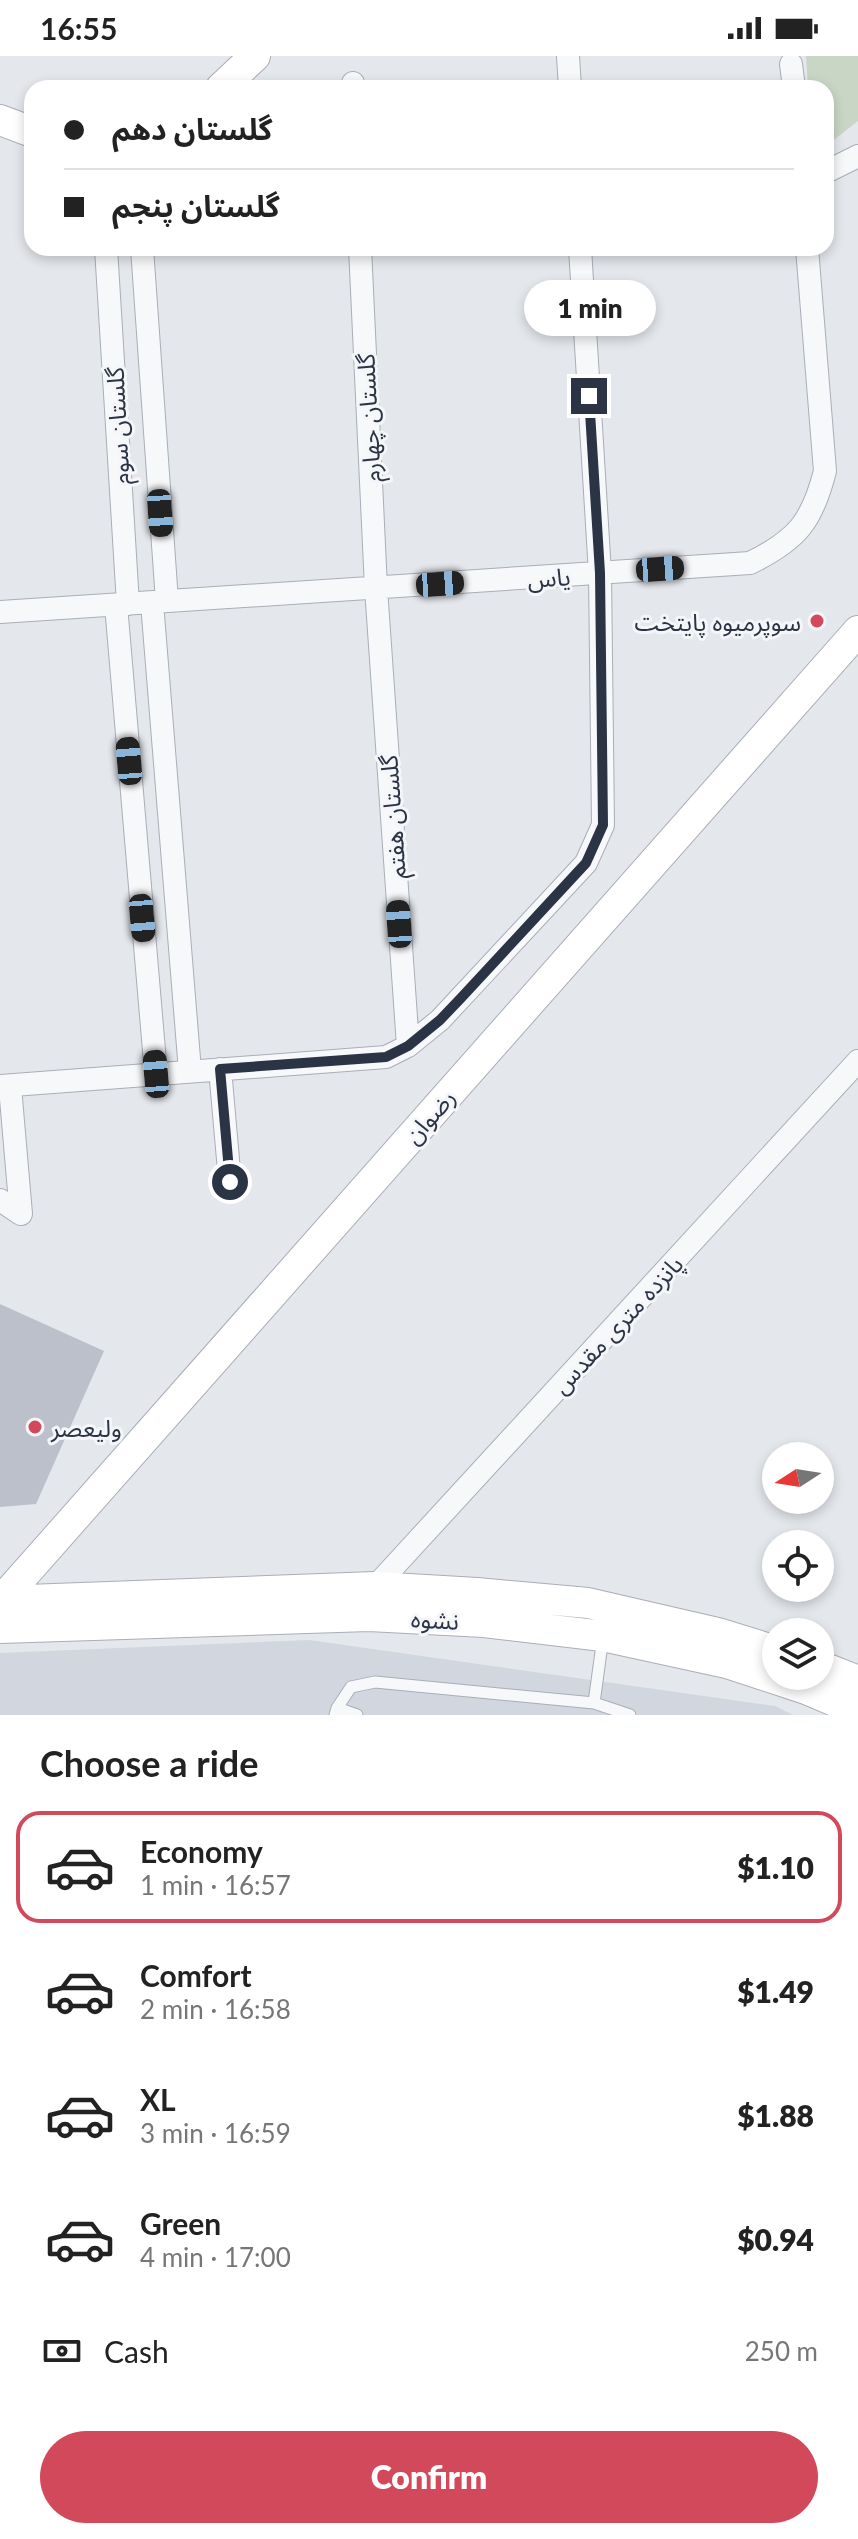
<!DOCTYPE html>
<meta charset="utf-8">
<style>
body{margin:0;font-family:Lato,"Noto Sans Arabic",sans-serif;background:#f6f6f6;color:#222;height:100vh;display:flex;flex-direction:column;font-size:30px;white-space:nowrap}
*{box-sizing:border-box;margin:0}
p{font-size:26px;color:#767676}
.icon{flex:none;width:44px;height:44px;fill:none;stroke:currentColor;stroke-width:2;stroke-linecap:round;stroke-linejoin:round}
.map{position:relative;height:1659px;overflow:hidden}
.panel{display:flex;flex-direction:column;background:#fff;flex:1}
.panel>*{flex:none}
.hud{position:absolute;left:24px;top:24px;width:810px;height:176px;border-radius:24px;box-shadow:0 4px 12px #0003;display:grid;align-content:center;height:176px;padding:0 40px;background:#fff}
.needle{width:52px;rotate:258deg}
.tools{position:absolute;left:762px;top:1386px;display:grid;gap:16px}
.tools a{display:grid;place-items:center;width:72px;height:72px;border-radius:50%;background:#fff;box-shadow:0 4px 12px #0003;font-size:40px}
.end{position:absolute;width:36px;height:36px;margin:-18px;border:10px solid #2b3445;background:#fff;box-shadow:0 0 0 4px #fff}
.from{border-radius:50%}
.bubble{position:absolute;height:56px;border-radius:28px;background:#fff;box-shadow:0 4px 12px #0003;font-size:26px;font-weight:800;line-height:56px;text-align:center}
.car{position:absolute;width:24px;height:48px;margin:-24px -12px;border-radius:10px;box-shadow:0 0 6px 2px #0007;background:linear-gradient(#222 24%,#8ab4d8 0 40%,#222 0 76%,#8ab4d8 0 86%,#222 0)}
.hud b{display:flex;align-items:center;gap:28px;height:76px;font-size:30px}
.hud b+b{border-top:2px solid #e0e0e0}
.hud i{width:20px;height:20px;background:#222}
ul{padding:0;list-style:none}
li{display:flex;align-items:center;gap:24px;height:112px;margin:0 16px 12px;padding:0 24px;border:4px solid transparent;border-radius:24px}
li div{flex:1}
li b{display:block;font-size:30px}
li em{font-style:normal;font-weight:800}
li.active{border-color:#d1495b}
li>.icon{width:72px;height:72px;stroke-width:1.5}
h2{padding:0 40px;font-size:36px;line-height:96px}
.pay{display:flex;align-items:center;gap:20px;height:88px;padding:0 40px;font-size:30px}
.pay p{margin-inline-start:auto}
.primary-button{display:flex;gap:16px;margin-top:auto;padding:16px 40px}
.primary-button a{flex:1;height:92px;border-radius:48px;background:#d1495b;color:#fff;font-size:32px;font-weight:800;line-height:92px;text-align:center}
.status{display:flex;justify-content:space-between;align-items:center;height:56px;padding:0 40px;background:#fff;direction:ltr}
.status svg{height:22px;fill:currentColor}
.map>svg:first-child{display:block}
.built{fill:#d2d6de}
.green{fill:#c9d6c5}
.building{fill:#bbc0ca}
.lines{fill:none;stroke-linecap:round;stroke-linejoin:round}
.lane-casing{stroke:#a9aeb7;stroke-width:13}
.street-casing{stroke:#a9aeb7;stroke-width:24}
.secondary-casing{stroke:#a9aeb7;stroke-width:32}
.lane{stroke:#f7f8fa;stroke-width:11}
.street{stroke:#f7f8fa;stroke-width:22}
.secondary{stroke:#fff;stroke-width:30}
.route{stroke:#2b3445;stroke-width:10}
.poi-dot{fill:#d1495b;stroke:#f4f6f9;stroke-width:3}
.labels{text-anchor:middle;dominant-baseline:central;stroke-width:6;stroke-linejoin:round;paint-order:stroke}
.street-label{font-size:24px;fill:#2b3445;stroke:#f4f6f9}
.poi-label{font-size:24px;fill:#2b3445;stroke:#f4f6f9;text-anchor:end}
</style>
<div class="status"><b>16:55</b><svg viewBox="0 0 49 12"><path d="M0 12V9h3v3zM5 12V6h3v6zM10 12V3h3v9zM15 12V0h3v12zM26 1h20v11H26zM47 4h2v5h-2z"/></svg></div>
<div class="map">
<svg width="858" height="1659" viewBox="0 0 858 1659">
<rect width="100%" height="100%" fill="#e4e7ec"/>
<path class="built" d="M 309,1584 L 775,1650 L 793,1659 L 0,1659 L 0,1597 Z"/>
<path class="green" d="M 806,0 L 858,0 L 858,65 L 826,90 L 826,32 L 808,32 Z"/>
<path class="building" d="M 0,1248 L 104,1295 L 36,1448 L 0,1451 Z"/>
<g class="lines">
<defs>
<path id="lane" d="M 594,1647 L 603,1581
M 337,1652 L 357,1659
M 335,1659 L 337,1652 L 351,1631 L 375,1626 L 594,1647 L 630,1659"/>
<path id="street" d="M 568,0 L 570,32
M 791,8 L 794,32
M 353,27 L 353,32
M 826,116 L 858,100
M 106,192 L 128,548
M 142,192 L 167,545
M 360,192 L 376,532 L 408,990
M 152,547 L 190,1015
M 116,549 L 156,1018
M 0,556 L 750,507 C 797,484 812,466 825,415 L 807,192
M 220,1013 L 230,1126
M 0,1030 L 386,1001 L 408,990 L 440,964 L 586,807 L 603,769 L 600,517 L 580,192
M 0,1144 L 21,1158 L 10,1031
M 375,1531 L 858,1005"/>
<path id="secondary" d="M 221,32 L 255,0
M 0,64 L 32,76
M 0,1545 L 375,1531 L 477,1537 L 588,1547 L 718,1577 L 776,1595
M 0,1546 L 858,575
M 0,1572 L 369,1560 L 484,1566 L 603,1580 L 727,1607 L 806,1633 L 858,1655
M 820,1610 L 858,1625"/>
</defs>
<use href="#lane" class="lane-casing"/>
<use href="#street" class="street-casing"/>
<use href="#secondary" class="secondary-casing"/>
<use href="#lane" class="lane"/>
<use href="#street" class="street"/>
<use href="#secondary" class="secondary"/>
</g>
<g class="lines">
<path class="route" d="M 230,1126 L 220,1013 L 386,1001 L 408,990 L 440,964 L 461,942 L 586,807 L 603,769 L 600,517 L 589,340"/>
</g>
<g class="poi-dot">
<circle cx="817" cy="565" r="8"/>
<circle cx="35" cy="1371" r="8"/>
</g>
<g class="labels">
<g class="street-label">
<text transform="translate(368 362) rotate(-93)">گلستان چهارم</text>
<text transform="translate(117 370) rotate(-93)">گلستان سوم</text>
<text transform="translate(549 521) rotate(-4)">یاس</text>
<text transform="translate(392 761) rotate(-94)">گلستان هفتم</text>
<text transform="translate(429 1060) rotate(-49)">رضوان</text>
<text transform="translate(617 1268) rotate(-47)">پانزده متری مقدس</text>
<text transform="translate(435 1563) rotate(3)">نشوه</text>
</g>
<g class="poi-label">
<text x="801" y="565">سوپرمیوه پایتخت</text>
<text x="51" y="1371" text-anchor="start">ولیعصر</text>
</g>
</g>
</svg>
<div class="tools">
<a><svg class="needle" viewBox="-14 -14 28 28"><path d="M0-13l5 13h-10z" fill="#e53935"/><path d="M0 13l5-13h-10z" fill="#767676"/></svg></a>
<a><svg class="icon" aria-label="locate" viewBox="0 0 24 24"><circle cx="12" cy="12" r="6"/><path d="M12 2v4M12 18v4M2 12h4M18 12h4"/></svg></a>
<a><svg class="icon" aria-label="layers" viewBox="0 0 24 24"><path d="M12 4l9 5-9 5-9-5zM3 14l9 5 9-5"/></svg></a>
</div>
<i class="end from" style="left:230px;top:1126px"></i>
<i class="end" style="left:589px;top:340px"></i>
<div class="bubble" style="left:524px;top:224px;width:132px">1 min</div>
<i class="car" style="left:160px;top:457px;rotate:176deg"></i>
<i class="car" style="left:660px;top:513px;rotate:86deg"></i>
<i class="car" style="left:440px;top:528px;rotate:86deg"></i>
<i class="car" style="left:129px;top:705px;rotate:355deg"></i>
<i class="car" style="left:142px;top:862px;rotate:175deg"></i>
<i class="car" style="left:399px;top:868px;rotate:356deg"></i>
<i class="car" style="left:156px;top:1018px;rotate:355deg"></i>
<div class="hud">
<b><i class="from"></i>گلستان دهم</b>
<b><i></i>گلستان پنجم</b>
</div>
</div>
<section class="panel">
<h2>Choose a ride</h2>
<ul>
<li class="active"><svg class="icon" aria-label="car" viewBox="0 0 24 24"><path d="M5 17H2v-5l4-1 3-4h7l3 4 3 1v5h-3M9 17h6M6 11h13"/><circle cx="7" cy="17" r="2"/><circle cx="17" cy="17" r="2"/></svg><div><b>Economy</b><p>1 min · 16:57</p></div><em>$1.10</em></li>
<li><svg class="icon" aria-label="car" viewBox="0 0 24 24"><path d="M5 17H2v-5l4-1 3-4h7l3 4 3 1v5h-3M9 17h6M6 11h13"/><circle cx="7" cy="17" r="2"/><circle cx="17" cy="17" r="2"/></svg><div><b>Comfort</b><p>2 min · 16:58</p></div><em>$1.49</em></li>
<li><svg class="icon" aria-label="car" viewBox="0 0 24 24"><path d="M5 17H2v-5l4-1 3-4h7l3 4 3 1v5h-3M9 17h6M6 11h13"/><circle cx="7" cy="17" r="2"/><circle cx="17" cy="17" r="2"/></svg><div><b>XL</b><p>3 min · 16:59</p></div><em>$1.88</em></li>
<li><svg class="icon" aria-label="car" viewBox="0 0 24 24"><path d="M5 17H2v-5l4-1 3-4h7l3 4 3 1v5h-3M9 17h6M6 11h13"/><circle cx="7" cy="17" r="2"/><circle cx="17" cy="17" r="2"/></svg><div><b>Green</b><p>4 min · 17:00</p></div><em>$0.94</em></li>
</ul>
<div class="pay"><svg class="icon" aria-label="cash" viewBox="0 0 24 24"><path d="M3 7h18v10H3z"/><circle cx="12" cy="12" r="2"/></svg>Cash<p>250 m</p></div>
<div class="primary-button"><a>Confirm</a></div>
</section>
